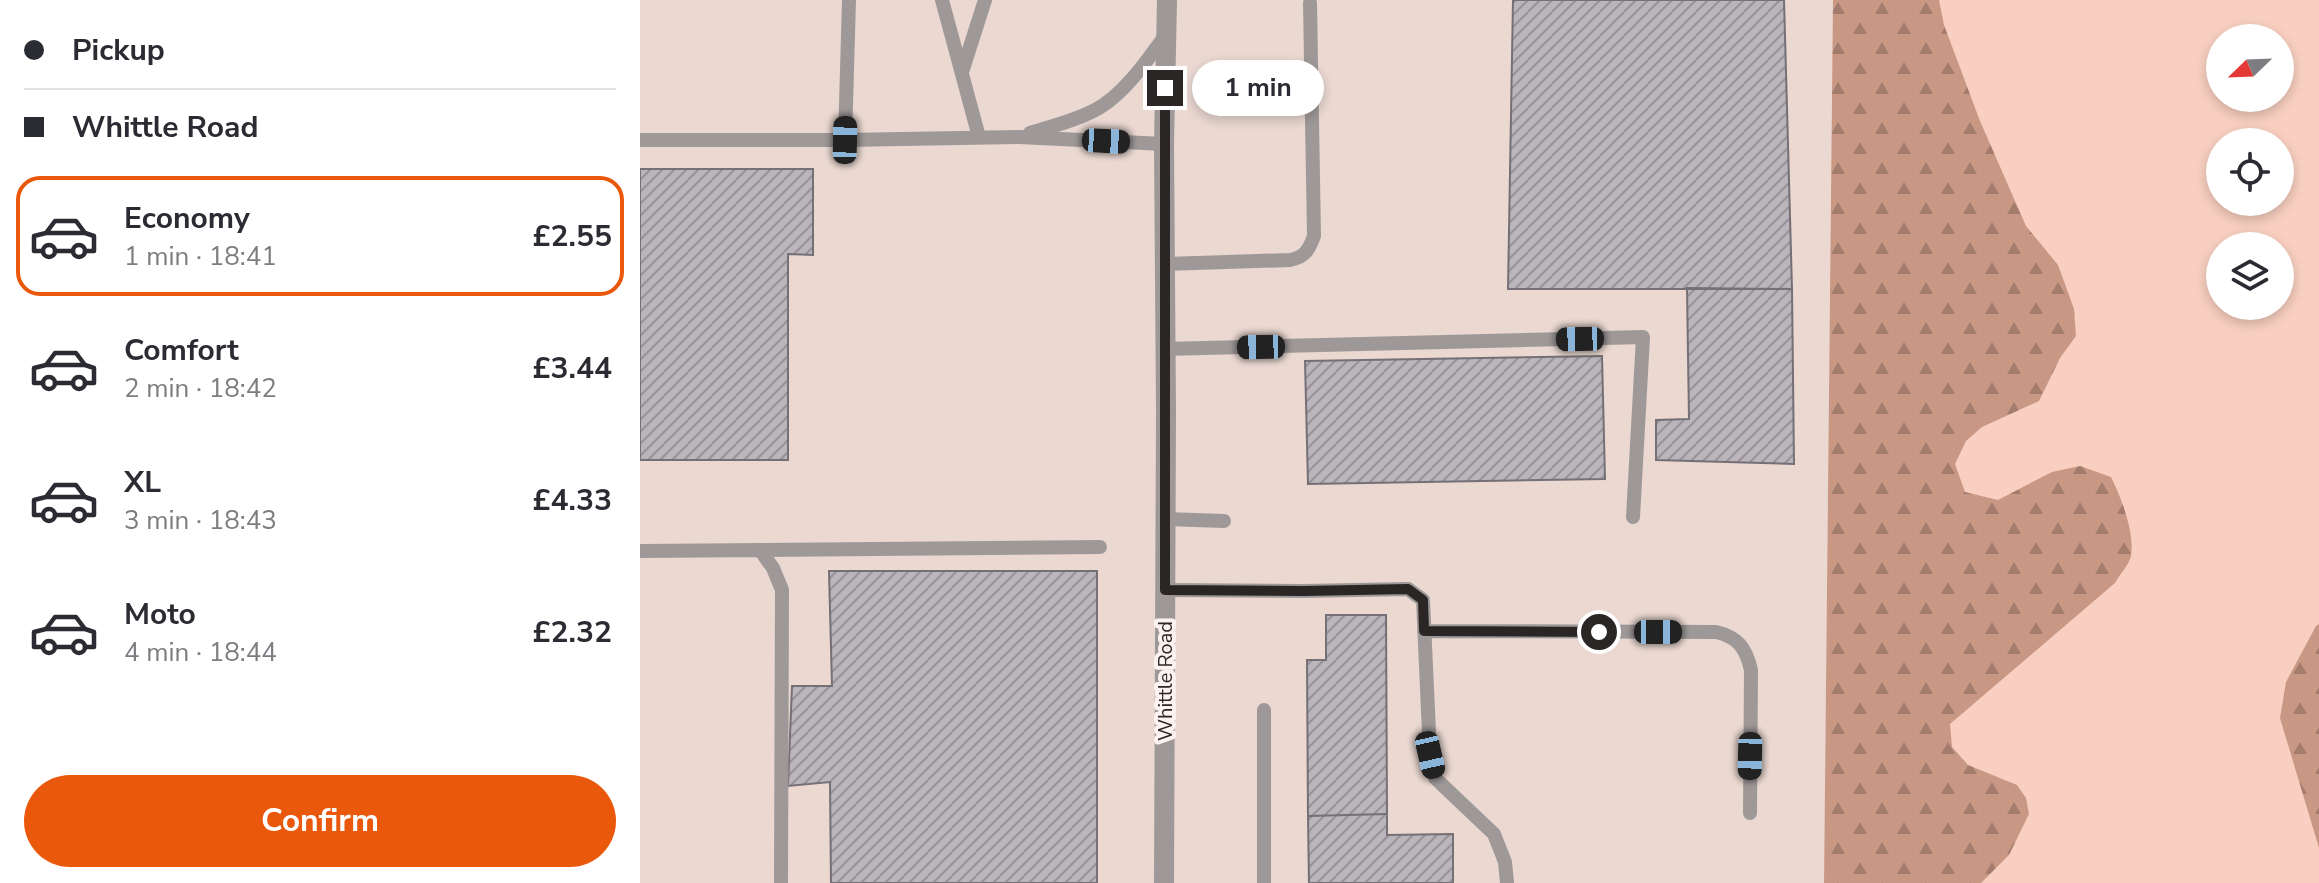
<!DOCTYPE html>
<meta charset="utf-8">
<style>
body{margin:0;font-family:"Nunito Sans",sans-serif;background:#f7f7f7;color:#2b2b33;height:100vh;display:flex;flex-direction:column;font-size:30px;white-space:nowrap}
*{box-sizing:border-box;margin:0}
p{font-size:26px;color:#7c7c81}
.icon{flex:none;width:44px;height:44px;fill:none;stroke:currentColor;stroke-width:2;stroke-linecap:round;stroke-linejoin:round}
.map{position:relative;flex:1;overflow:hidden}
.drawer{display:flex;flex-direction:column;background:#fff;width:640px}
.drawer>*{flex:none}
.top-card{display:grid;align-content:center;height:176px;padding:0 24px;background:#fff}
.needle{width:52px;rotate:247deg}
.buttons{position:absolute;left:1566px;top:24px;display:grid;gap:16px}
.buttons a{display:grid;place-items:center;width:88px;height:88px;border-radius:50%;background:#fff;box-shadow:0 4px 12px #0003;font-size:40px}
.end{position:absolute;width:36px;height:36px;margin:-18px;border:10px solid #2a2625;background:#fff;box-shadow:0 0 0 4px #fff}
.from{border-radius:50%}
.bubble{position:absolute;height:56px;border-radius:28px;background:#fff;box-shadow:0 4px 12px #0003;font-size:26px;font-weight:700;line-height:56px;text-align:center}
.car{position:absolute;width:24px;height:48px;margin:-24px -12px;border-radius:10px;box-shadow:0 0 6px 2px #0007;background:linear-gradient(#222 24%,#8ab4d8 0 40%,#222 0 76%,#8ab4d8 0 86%,#222 0)}
.top-card b{display:flex;align-items:center;gap:28px;height:76px;font-size:30px}
.top-card b+b{border-top:2px solid #e1e1e2}
.top-card i{width:20px;height:20px;background:#2b2b33}
ul{padding:0;list-style:none}
li{display:flex;align-items:center;gap:24px;height:120px;margin:0 16px 12px;padding:0 8px;border:4px solid transparent;border-radius:24px}
li div{flex:1}
li b{display:block;font-size:30px}
li em{font-style:normal;font-weight:700}
li.selected{border-color:#ea580c}
li>.icon{width:72px;height:72px;stroke-width:1.5}
.action{display:flex;gap:16px;margin-top:auto;padding:16px 24px}
.action a{flex:1;height:92px;border-radius:48px;background:#ea580c;color:#fff;font-size:32px;font-weight:700;line-height:92px;text-align:center}
main{display:flex;flex:1;min-height:0}
.map>svg:first-child{display:block}
.built{fill:#ead8d1}
.green{fill:#f8cfc0;fill-rule:evenodd}
.forest{fill:url(#forest-firs)}
.building{fill:url(#building-hatch);stroke:#756f76;stroke-width:2}
.lines{fill:none;stroke-linecap:round;stroke-linejoin:round}
.service{stroke:#9e9998;stroke-width:14}
.minor{stroke:#9e9998;stroke-width:20}
.route{stroke:#2a2625;stroke-width:10}
.labels{text-anchor:middle;dominant-baseline:central;stroke-width:8;stroke-linejoin:round;paint-order:stroke}
.street-label{font-size:20px;fill:#2a2625;stroke:#fcf2ef}
</style>
<main>
<section class="drawer">
<div class="top-card">
<b><i class="from"></i>Pickup</b>
<b><i></i>Whittle Road</b>
</div>
<ul>
<li class="selected"><svg class="icon" aria-label="car" viewBox="0 0 24 24"><path d="M5 17H2v-5l4-1 3-4h7l3 4 3 1v5h-3M9 17h6M6 11h13"/><circle cx="7" cy="17" r="2"/><circle cx="17" cy="17" r="2"/></svg><div><b>Economy</b><p>1 min · 18:41</p></div><em>£2.55</em></li>
<li><svg class="icon" aria-label="car" viewBox="0 0 24 24"><path d="M5 17H2v-5l4-1 3-4h7l3 4 3 1v5h-3M9 17h6M6 11h13"/><circle cx="7" cy="17" r="2"/><circle cx="17" cy="17" r="2"/></svg><div><b>Comfort</b><p>2 min · 18:42</p></div><em>£3.44</em></li>
<li><svg class="icon" aria-label="car" viewBox="0 0 24 24"><path d="M5 17H2v-5l4-1 3-4h7l3 4 3 1v5h-3M9 17h6M6 11h13"/><circle cx="7" cy="17" r="2"/><circle cx="17" cy="17" r="2"/></svg><div><b>XL</b><p>3 min · 18:43</p></div><em>£4.33</em></li>
<li><svg class="icon" aria-label="car" viewBox="0 0 24 24"><path d="M5 17H2v-5l4-1 3-4h7l3 4 3 1v5h-3M9 17h6M6 11h13"/><circle cx="7" cy="17" r="2"/><circle cx="17" cy="17" r="2"/></svg><div><b>Moto</b><p>4 min · 18:44</p></div><em>£2.32</em></li>
</ul>
<div class="action"><a>Confirm</a></div>
</section>
<div class="map">
<svg width="1679" height="883" viewBox="0 0 1679 883">
<defs>
<pattern id="forest-firs" width="22" height="20" patternUnits="userSpaceOnUse" patternTransform="scale(2)"><rect width="22" height="20" fill="#c99885"/><path d="M5 1l3.5 6h-7zM16 11l3.5 6h-7z" fill="#a37c6d"/></pattern>
<pattern id="building-hatch" width="6" height="6" patternUnits="userSpaceOnUse" patternTransform="scale(2)"><rect width="6" height="6" fill="#bab4bb"/><path d="M-1 1l2-2M0 6l6-6M5 7l2-2" fill="none" stroke="#979298"/></pattern>
</defs>
<rect width="100%" height="100%" fill="#efe5e2"/>
<path class="built" d="M 0,0 L 1193,0 L 1184,883 L 0,883 Z"/>
<path class="green" d="M 1193,0 L 1679,0 L 1679,883 L 1185,883 ZM 1580,38 L 1640,38 L 1640,98 L 1580,98 ZM 1580,142 L 1640,142 L 1640,202 L 1580,202 ZM 1580,246 L 1640,246 L 1640,306 L 1580,306 Z"/>
<path class="forest" d="M 1193,0 L 1299,0 L 1304,25 L 1340,121 L 1386,226 L 1418,265 L 1434,309 L 1436,336 L 1420,358 L 1399,401 L 1342,427 L 1326,441 L 1315,464 L 1325,492 L 1358,500 L 1412,472 L 1440,466 L 1471,477 C 1481,497 1495,533 1491,556 C 1489,565 1479,575 1475,583 L 1310,724 L 1312,747 L 1328,765 L 1377,785 L 1386,798 L 1389,814 L 1369,855 L 1341,883 L 1184,883 Z
M 1679,624 L 1679,848 L 1640,718 L 1646,682 L 1676,626 Z"/>
<path class="building" d="M 873,0 L 1144,0 L 1152,289 L 868,289 Z
M 0,169 L 173,169 L 173,255 L 148,254 L 148,460 L 0,460 Z
M 1047,288 L 1152,289 L 1154,464 L 1016,460 L 1016,420 L 1049,419 Z
M 962,356 L 965,479 L 668,484 L 665,361 Z
M 189,571 L 457,571 L 457,883 L 191,883 L 190,782 L 148,786 L 152,686 L 192,686 Z
M 686,615 L 746,615 L 747,814 L 668,816 L 667,660 L 686,660 Z
M 747,814 L 747,835 L 813,834 L 813,883 L 669,883 L 668,816 Z"/>
<g class="lines">
<path class="service" d="M 302,0 L 339,137
M 322,72 L 345,0
M 390,133 C 412,126 435,121 455,110 C 483,96 509,58 527,33
M 0,140 L 205,140 L 379,137 L 524,144
M 205,140 L 209,0
M 525,264 L 650,260 C 665,257 669,250 674,236 L 670,3
M 525,349 L 1003,337 L 993,517
M 525,519 L 584,521
M 120,550 L 133,568 L 142,590 L 141,883
M 0,551 L 460,547
M 525,590 L 663,591 L 768,589 L 783,600 L 790,755 L 795,778 L 854,834 L 865,862 L 867,883
M 784,631 L 1076,632 C 1098,637 1106,648 1111,670 L 1110,813
M 624,883 L 624,710"/>
<path class="minor" d="M 524,883 L 526,412 L 524,144 L 527,0"/>
</g>
<g class="lines">
<path class="route" d="M 525,88 L 525,590 L 663,591 L 768,589 L 783,600 L 784,631 L 959,632"/>
</g>
<g class="labels">
<g class="street-label">
<text transform="translate(525 681) rotate(-90)">Whittle Road</text>
</g>
</g>
</svg>
<div class="buttons">
<a><svg class="needle" viewBox="-14 -14 28 28"><path d="M0-13l5 13h-10z" fill="#e53935"/><path d="M0 13l5-13h-10z" fill="#7c7c81"/></svg></a>
<a><svg class="icon" aria-label="locate" viewBox="0 0 24 24"><circle cx="12" cy="12" r="6"/><path d="M12 2v4M12 18v4M2 12h4M18 12h4"/></svg></a>
<a><svg class="icon" aria-label="layers" viewBox="0 0 24 24"><path d="M12 4l9 5-9 5-9-5zM3 14l9 5 9-5"/></svg></a>
</div>
<i class="end from" style="left:959px;top:632px"></i>
<i class="end" style="left:525px;top:88px"></i>
<div class="bubble" style="left:552px;top:60px;width:132px">1 min</div>
<i class="car" style="left:205px;top:140px;rotate:1deg"></i>
<i class="car" style="left:466px;top:141px;rotate:93deg"></i>
<i class="car" style="left:940px;top:339px;rotate:269deg"></i>
<i class="car" style="left:621px;top:347px;rotate:269deg"></i>
<i class="car" style="left:1018px;top:632px;rotate:90deg"></i>
<i class="car" style="left:790px;top:755px;rotate:167deg"></i>
<i class="car" style="left:1110px;top:756px;rotate:181deg"></i>
</div>
</main>
